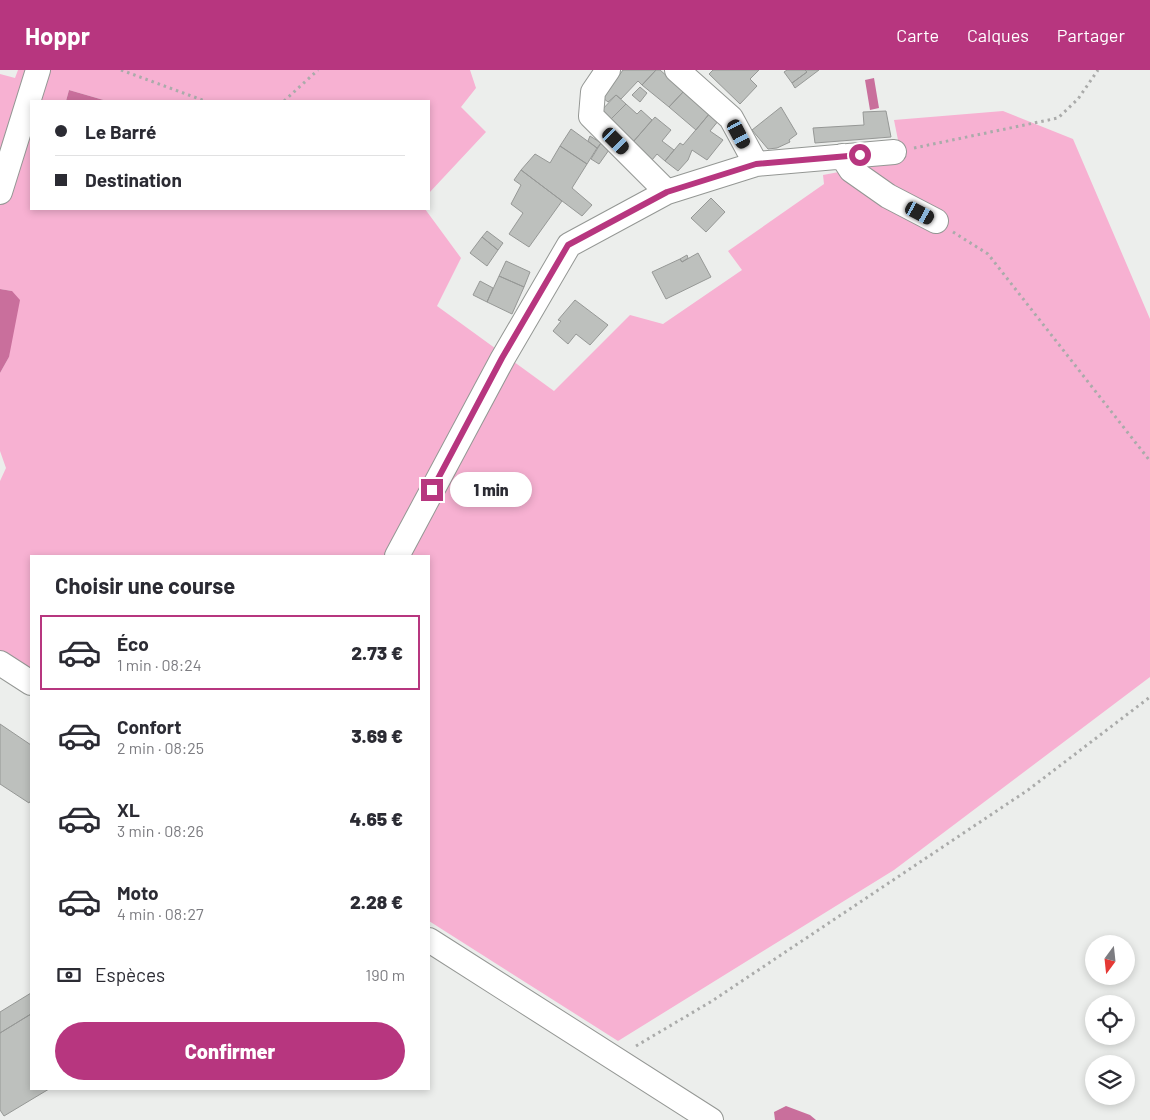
<!DOCTYPE html>
<html lang="fr">
<meta charset="utf-8">
<style>
body{margin:0;font-family:Barlow,sans-serif;background:#f2f2f3;color:#2b2b33;height:100vh;display:flex;flex-direction:column;font-size:19px;white-space:nowrap}
*{box-sizing:border-box;margin:0}
p{font-size:16px;color:#7c7c81}
.icon{flex:none;width:28px;height:28px;fill:none;stroke:currentColor;stroke-width:2;stroke-linecap:round;stroke-linejoin:round}
.map{position:relative;flex:1;overflow:hidden}
.side{position:absolute;left:30px;top:485px;width:400px;height:535px;display:flex;flex-direction:column;background:#fff;border-radius:0px;box-shadow:0 2px 8px #0003}
.side>*{flex:none}
.top-card{position:absolute;left:30px;top:30px;width:400px;height:110px;border-radius:0px;box-shadow:0 2px 8px #0003;display:grid;align-content:center;height:110px;padding:0 25px;background:#fff}
.needle{width:32px;rotate:195deg}
.tools{position:absolute;left:1085px;top:865px;display:grid;gap:10px}
.tools a{display:grid;place-items:center;width:50px;height:50px;border-radius:50%;background:#fff;box-shadow:0 2px 8px #0003;font-size:25px}
.end{position:absolute;width:22px;height:22px;margin:-11px;border:6px solid #b7367f;background:#fff;box-shadow:0 0 0 2px #fff}
.from{border-radius:50%}
.bubble{position:absolute;height:35px;border-radius:18px;background:#fff;box-shadow:0 2px 8px #0003;font-size:16px;font-weight:800;line-height:35px;text-align:center}
.car{position:absolute;width:15px;height:30px;margin:-15px -8px;border-radius:6px;box-shadow:0 0 4px 1px #0007;background:linear-gradient(#222 24%,#8ab4d8 0 40%,#222 0 76%,#8ab4d8 0 86%,#222 0)}
.top-card b{display:flex;align-items:center;gap:18px;height:48px;font-size:19px}
.top-card b+b{border-top:1px solid #e1e1e2}
.top-card i{width:12px;height:12px;background:#2b2b33}
ul{padding:0;list-style:none}
li{display:flex;align-items:center;gap:15px;height:75px;margin:0 10px 8px;padding:0 15px;border:2px solid transparent;border-radius:0px}
li div{flex:1}
li b{display:block;font-size:19px}
li em{font-style:normal;font-weight:800}
li.active{border-color:#b7367f}
li>.icon{width:45px;height:45px;stroke-width:1.5}
h2{padding:0 25px;font-size:22px;line-height:60px}
.pay{display:flex;align-items:center;gap:12px;height:55px;padding:0 25px;font-size:19px}
.pay p{margin-inline-start:auto}
.primary-button{display:flex;gap:10px;margin-top:auto;padding:10px 25px}
.primary-button a{flex:1;height:58px;border-radius:30px;background:#b7367f;color:#fff;font-size:20px;font-weight:800;line-height:58px;text-align:center}
header{display:flex;align-items:center;gap:30px;box-sizing:border-box;height:70px;padding:0 25px;background:#b7367f;color:#fff}
header strong{font-size:24px}
nav{display:flex;gap:28px;margin-inline-start:auto;font-size:18px}
.map>svg:first-child{display:block}
.green{fill:#f7b1d2}
.water{fill:#c96f9c}
.building{fill:#bdc0bd;stroke:#969896}
.lines{fill:none;stroke-linecap:round;stroke-linejoin:round}
.minor-casing{stroke:#949794;stroke-width:26}
.path{stroke:#aaabaa;stroke-width:3;stroke-dasharray:2.5 4;stroke-linecap:butt}
.minor{stroke:#fff;stroke-width:24}
.route{stroke:#b7367f;stroke-width:6}
</style>
<header>
<strong>Hoppr</strong>
<nav><a>Carte</a><a>Calques</a><a>Partager</a></nav>
</header>
<div class="map">
<svg width="1150" height="1050" viewBox="0 0 1150 1050">
<rect width="100%" height="100%" fill="#eceeec"/>
<path class="green" d="M 18,0 L 470,0 L 476,18 L 461,37 L 486,62 L 429,123 L 429,31 L 107,31 L 69,20 L 66,31 L 31,31 L 31,139 L 425,139 L 461,188 L 437,236 L 554,321 L 630,245 L 663,254 L 742,200 L 728,181 L 824,114 L 823,105 L 902,90 L 894,50 L 1003,41 L 1073,69 L 1150,249 L 1150,607 L 894,800 L 618,971 L 429,851 L 429,486 L 31,486 L 31,607 L 0,587 L 0,411 L 6,398 L 0,381 L 0,303 L 9,287 L 12,221 L 0,219 L 0,4 L 15,8 Z"/>
<path class="water" d="M 874,8 L 879,38 L 870,40 L 865,10 Z
M 69,20 L 107,31 L 66,31 Z
M 0,219 L 12,221 L 20,230 L 9,287 L 0,303 Z
M 786,1036 L 810,1045 L 816,1050 L 775,1050 L 774,1042 Z"/>
<path class="building" d="M 623,0 L 656,0 L 642,15 L 638,11 L 621,29 L 616,25 L 608,32 L 603,28 Z
M 656,0 L 660,0 L 684,21 L 669,37 L 642,15 Z
M 713,0 L 759,0 L 750,9 L 757,16 L 740,34 L 709,4 Z
M 787,0 L 805,0 L 807,2 L 792,13 L 784,2 Z
M 805,0 L 819,0 L 795,18 L 792,13 L 807,2 Z
M 640,17 L 647,23 L 640,32 L 632,25 Z
M 683,22 L 710,43 L 696,60 L 669,37 Z
M 616,25 L 626,34 L 609,51 L 600,42 Z
M 626,34 L 637,44 L 641,40 L 652,50 L 633,72 L 609,51 Z
M 781,37 L 797,64 L 789,70 L 790,72 L 777,78 L 768,79 L 752,60 Z
M 886,41 L 891,67 L 815,73 L 813,58 L 864,55 L 863,42 Z
M 710,43 L 719,50 L 710,61 L 723,70 L 707,90 L 692,80 L 688,90 L 678,101 L 665,91 L 680,73 L 683,75 Z
M 655,47 L 671,60 L 662,71 L 674,80 L 665,91 L 657,84 L 652,90 L 633,72 Z
M 571,59 L 597,78 L 587,94 L 560,76 Z
M 590,66 L 601,73 L 597,78 L 588,71 Z
M 601,73 L 609,80 L 599,94 L 591,89 Z
M 560,76 L 587,94 L 572,118 L 592,135 L 582,146 L 521,100 L 535,84 L 550,93 Z
M 521,100 L 562,131 L 529,177 L 509,164 L 523,143 L 511,134 L 521,115 L 514,110 Z
M 711,128 L 725,142 L 706,162 L 691,148 Z
M 487,161 L 503,173 L 498,180 L 482,167 Z
M 482,167 L 498,180 L 487,196 L 470,183 Z
M 698,183 L 711,207 L 666,229 L 652,202 L 680,189 L 682,192 Z
M 687,185 L 688,188 L 682,192 L 680,189 Z
M 506,191 L 530,202 L 524,217 L 499,206 Z
M 499,206 L 524,217 L 512,244 L 487,232 Z
M 480,211 L 493,218 L 487,232 L 473,225 Z
M 575,230 L 608,255 L 590,275 L 576,264 L 568,274 L 553,261 L 561,251 L 558,250 Z
M 0,654 L 31,675 L 31,730 L 29,733 L 0,714 Z
M 31,923 L 31,944 L 0,963 L 0,942 Z
M 31,944 L 31,1019 L 49,1019 L 4,1046 L 0,1040 L 0,963 Z"/>
<g class="lines">
<defs>
<path id="minor" d="M 608,0 L 593,22 L 591,46 L 667,122
M 677,0 L 731,48 L 756,94
M 842,86 L 851,100 L 888,126 L 936,151
M 0,122 L 38,0
M 397,486 L 503,288 L 569,175 L 667,122 L 756,94 L 894,82
M 0,593 L 31,613
M 429,870 L 711,1050"/>
</defs>
<use href="#minor" class="minor-casing"/>
<path class="path" d="M 121,0 L 205,31
M 284,31 L 318,0
M 914,78 L 1058,48 L 1078,29 L 1098,0
M 953,162 L 988,184 L 1150,391
M 636,976 L 712,931 L 1028,720 L 1150,627"/>
<use href="#minor" class="minor"/>
</g>
<g class="lines">
<path class="route" d="M 432,420 L 502,288 L 568,175 L 667,122 L 756,94 L 860,85"/>
</g>
</svg>
<div class="tools">
<a><svg class="needle" viewBox="-14 -14 28 28"><path d="M0-13l5 13h-10z" fill="#e53935"/><path d="M0 13l5-13h-10z" fill="#7c7c81"/></svg></a>
<a><svg class="icon" aria-label="locate" viewBox="0 0 24 24"><circle cx="12" cy="12" r="6"/><path d="M12 2v4M12 18v4M2 12h4M18 12h4"/></svg></a>
<a><svg class="icon" aria-label="layers" viewBox="0 0 24 24"><path d="M12 4l9 5-9 5-9-5zM3 14l9 5 9-5"/></svg></a>
</div>
<i class="end from" style="left:860px;top:85px"></i>
<i class="end" style="left:432px;top:420px"></i>
<div class="bubble" style="left:450px;top:402px;width:82px">1 min</div>
<i class="car" style="left:739px;top:64px;rotate:152deg"></i>
<i class="car" style="left:616px;top:71px;rotate:135deg"></i>
<i class="car" style="left:920px;top:143px;rotate:118deg"></i>
<div class="top-card">
<b><i class="from"></i>Le Barré</b>
<b><i></i>Destination</b>
</div>
<section class="side">
<h2>Choisir une course</h2>
<ul>
<li class="active"><svg class="icon" aria-label="car" viewBox="0 0 24 24"><path d="M5 17H2v-5l4-1 3-4h7l3 4 3 1v5h-3M9 17h6M6 11h13"/><circle cx="7" cy="17" r="2"/><circle cx="17" cy="17" r="2"/></svg><div><b>Éco</b><p>1 min · 08:24</p></div><em>2.73 €</em></li>
<li><svg class="icon" aria-label="car" viewBox="0 0 24 24"><path d="M5 17H2v-5l4-1 3-4h7l3 4 3 1v5h-3M9 17h6M6 11h13"/><circle cx="7" cy="17" r="2"/><circle cx="17" cy="17" r="2"/></svg><div><b>Confort</b><p>2 min · 08:25</p></div><em>3.69 €</em></li>
<li><svg class="icon" aria-label="car" viewBox="0 0 24 24"><path d="M5 17H2v-5l4-1 3-4h7l3 4 3 1v5h-3M9 17h6M6 11h13"/><circle cx="7" cy="17" r="2"/><circle cx="17" cy="17" r="2"/></svg><div><b>XL</b><p>3 min · 08:26</p></div><em>4.65 €</em></li>
<li><svg class="icon" aria-label="car" viewBox="0 0 24 24"><path d="M5 17H2v-5l4-1 3-4h7l3 4 3 1v5h-3M9 17h6M6 11h13"/><circle cx="7" cy="17" r="2"/><circle cx="17" cy="17" r="2"/></svg><div><b>Moto</b><p>4 min · 08:27</p></div><em>2.28 €</em></li>
</ul>
<div class="pay"><svg class="icon" aria-label="cash" viewBox="0 0 24 24"><path d="M3 7h18v10H3z"/><circle cx="12" cy="12" r="2"/></svg>Espèces<p>190 m</p></div>
<div class="primary-button"><a>Confirmer</a></div>
</section>
</div>
